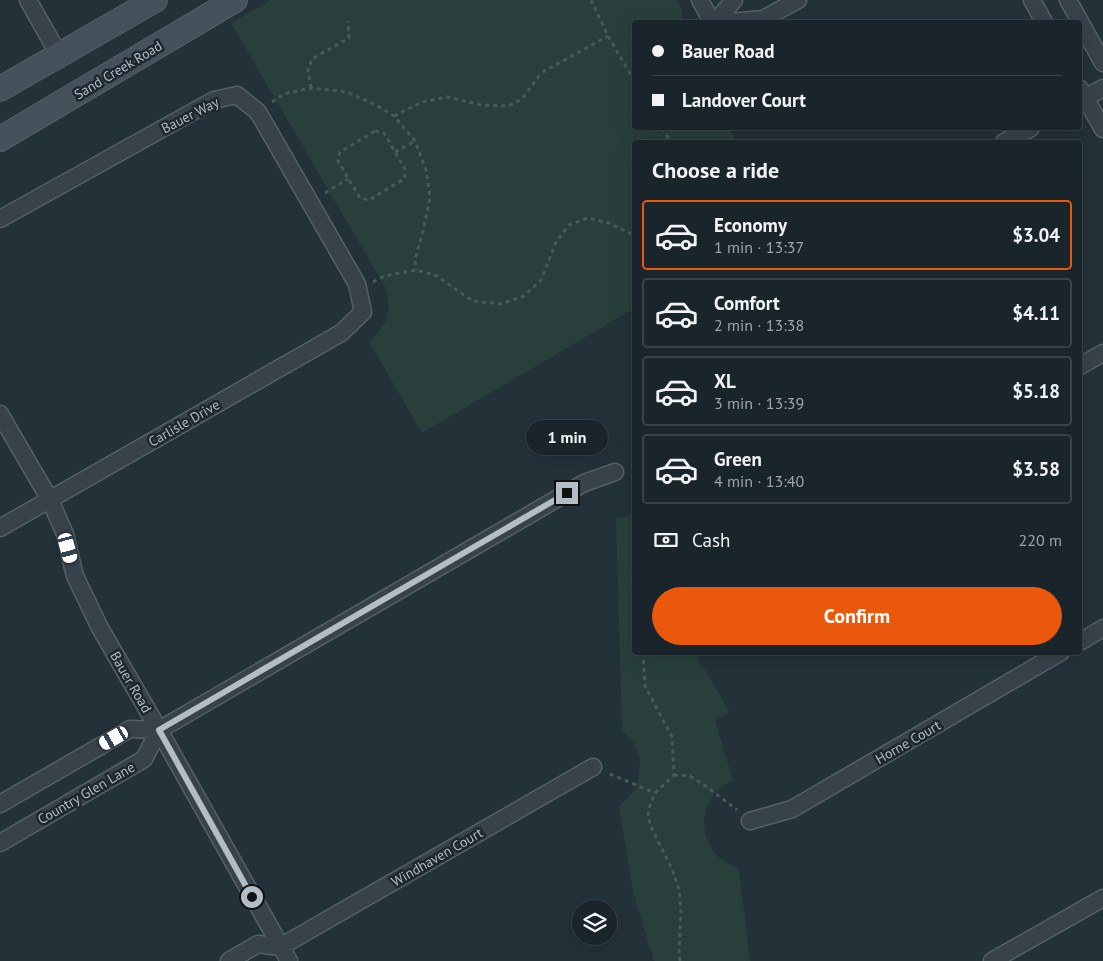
<!DOCTYPE html>
<meta charset="utf-8">
<style>
body{margin:0;font-family:"PT Sans",sans-serif;background:#273137;color:#f1f3f6;height:100vh;display:flex;flex-direction:column;font-size:19px;white-space:nowrap}
*{box-sizing:border-box;margin:0}
p{font-size:16px;color:#9fa5a9}
.icon{flex:none;width:28px;height:28px;fill:none;stroke:currentColor;stroke-width:2;stroke-linecap:round;stroke-linejoin:round}
.map{position:relative;flex:1;overflow:hidden}
.drawer{position:absolute;left:632px;top:140px;width:450px;height:515px;display:flex;flex-direction:column;background:#1a252b;border-radius:5px;box-shadow:0 5px 20px #0002,0 0 0 1px #384247}
.drawer>*{flex:none}
.guide{position:absolute;left:632px;top:20px;width:450px;height:110px;border-radius:5px;box-shadow:0 5px 20px #0002,0 0 0 1px #384247;display:grid;align-content:center;height:110px;padding:0 20px;background:#1a252b}
.buttons{position:absolute;left:572px;top:900px;display:grid;gap:10px}
.buttons a{display:grid;place-items:center;width:45px;height:45px;border-radius:50%;background:#1a252b;box-shadow:0 5px 20px #0002,0 0 0 1px #384247;font-size:25px}
.end{position:absolute;width:22px;height:22px;margin:-11px;border:6px solid #b2bdc6;background:#111;box-shadow:0 0 0 2px #111}
.from{border-radius:50%}
.bubble{position:absolute;height:35px;border-radius:18px;background:#1a252b;box-shadow:0 5px 20px #0002,0 0 0 1px #384247;font-size:16px;font-weight:700;line-height:35px;text-align:center}
.car{position:absolute;width:15px;height:30px;margin:-15px -8px;border-radius:6px;box-shadow:0 0 4px 1px #0007;background:linear-gradient(#fff 24%,#345 0 40%,#fff 0 76%,#345 0 86%,#fff 0)}
.guide b{display:flex;align-items:center;gap:18px;height:48px;font-size:19px}
.guide b+b{border-top:1px solid #384247}
.guide i{width:12px;height:12px;background:#f1f3f6}
ul{padding:0;list-style:none}
li{display:flex;align-items:center;gap:15px;height:70px;margin:0 10px 8px;padding:0 10px;border:2px solid #384247;border-radius:5px}
li div{flex:1}
li b{display:block;font-size:19px}
li em{font-style:normal;font-weight:700}
li.on{border-color:#ea580c}
li>.icon{width:45px;height:45px;stroke-width:1.5}
h2{padding:0 20px;font-size:22px;line-height:60px}
.pay{display:flex;align-items:center;gap:12px;height:55px;padding:0 20px;font-size:19px}
.pay p{margin-inline-start:auto}
.primary-button{display:flex;gap:10px;margin-top:auto;padding:10px 20px}
.primary-button a{flex:1;height:58px;border-radius:30px;background:#ea580c;color:#fff;font-size:20px;font-weight:700;line-height:58px;text-align:center}
.map>svg:first-child{display:block}
.green{fill:#293f3c}
.lines{fill:none;stroke-linecap:round;stroke-linejoin:round}
.street-casing{stroke:#556067;stroke-width:19}
.secondary-casing{stroke:#556067;stroke-width:26}
.path{stroke:#475b59;stroke-width:3;stroke-dasharray:4 4;stroke-linecap:butt}
.street{stroke:#37424a;stroke-width:16}
.secondary{stroke:#45525c;stroke-width:24}
.route{stroke:#b2bdc6;stroke-width:6}
.labels{text-anchor:middle;dominant-baseline:central;stroke-width:5;stroke-linejoin:round;paint-order:stroke}
.street-label{font-size:14px;fill:#b2bdc6;stroke:#1c272e}
</style>
<div class="map">
<svg width="1103" height="961" viewBox="0 0 1103 961">
<rect width="100%" height="100%" fill="#233139"/>
<path class="green" d="M 271,0 L 677,0 L 682,9 L 682,22 L 635,22 L 635,128 L 729,128 L 737,142 L 635,142 L 635,308 L 422,433 L 369,342 C 387,324 393,313 385,287 L 231,23 Z
M 635,514 L 635,652 L 695,653 L 730,712 L 715,721 L 733,780 C 726,784 717,789 712,797 C 700,814 702,839 716,855 C 721,861 732,865 739,869 L 750,961 L 654,961 L 633,892 L 619,806 L 635,790 L 639,774 L 640,759 L 633,742 L 622,730 L 616,519 Z"/>
<g class="lines">
<defs>
<path id="street" d="M 28,0 L 59,55
M 700,0 L 712,22
M 1032,0 L 1044,22
M 1068,0 L 1103,63
M 715,22 L 734,0
M 730,22 L 763,19 L 798,0
M 1080,89 L 1103,129
M 1080,101 L 1103,88
M 1004,142 L 1031,128
M 0,219 L 214,100 L 237,95 L 258,112 L 357,284 L 363,312 L 341,333 L 0,528
M 1080,366 L 1103,353
M 0,414 L 50,500 L 65,534 L 75,576 L 100,628 L 159,730 L 289,961
M 1080,642 L 1103,628
M 159,730 L 584,483 L 615,472
M 0,804 L 130,729 L 159,730
M 750,821 L 792,809 L 1061,652
M 0,843 L 144,759 L 159,730
M 280,947 L 593,767
M 229,961 L 258,944 L 280,947
M 992,961 L 1103,898"/>
<path id="secondary" d="M 0,89 L 155,0
M 0,139 L 235,0"/>
</defs>
<use href="#street" class="street-casing"/>
<use href="#secondary" class="secondary-casing"/>
<path class="path" d="M 591,0 L 608,36 L 635,82
M 311,88 L 308,70 L 312,59 L 349,38 L 348,21
M 272,102 L 284,94 L 311,88 L 347,92 L 376,105 L 394,116 L 415,141 L 426,170 L 430,198 L 423,231 L 415,260 L 416,270
M 394,116 L 422,102 L 447,97 L 482,105 L 508,106 L 522,99 L 541,73 L 608,36
M 662,128 L 671,142
M 375,131 L 384,133 L 406,171 L 404,179 L 369,200 L 360,198 L 338,161 L 340,152 Z
M 395,152 L 415,141
M 325,193 L 348,179
M 373,282 L 384,276 L 416,270 L 435,275 L 473,301 L 501,304 L 524,296 L 541,280 L 556,242 L 569,225 L 588,218 L 609,223 L 629,233 L 635,234
M 635,543 L 634,545 L 632,584 L 635,599
M 643,652 L 645,686 L 672,737 L 674,775 L 655,793 L 648,811 L 650,825 L 672,869 L 679,889 L 681,911 L 679,952 L 680,961
M 610,774 L 655,793
M 674,775 L 690,776 L 707,787 L 737,810"/>
<use href="#street" class="street"/>
<use href="#secondary" class="secondary"/>
</g>
<g class="lines">
<path class="route" d="M 252,897 L 159,730 L 567,493"/>
</g>
<g class="labels">
<g class="street-label">
<text transform="translate(118 70) rotate(-31)">Sand Creek Road</text>
<text transform="translate(190 115) rotate(-27)">Bauer Way</text>
<text transform="translate(184 423) rotate(-30)">Carlisle Drive</text>
<text transform="translate(131 682) rotate(60)">Bauer Road</text>
<text transform="translate(908 742) rotate(-30)">Horne Court</text>
<text transform="translate(86 793) rotate(-30)">Country Glen Lane</text>
<text transform="translate(437 857) rotate(-30)">Windhaven Court</text>
</g>
</g>
</svg>
<div class="buttons">
<a><svg class="icon" aria-label="layers" viewBox="0 0 24 24"><path d="M12 4l9 5-9 5-9-5zM3 14l9 5 9-5"/></svg></a>
</div>
<i class="end from" style="left:252px;top:897px"></i>
<i class="end" style="left:567px;top:493px"></i>
<div class="bubble" style="left:526px;top:420px;width:82px">1 min</div>
<i class="car" style="left:68px;top:548px;rotate:165deg"></i>
<i class="car" style="left:114px;top:738px;rotate:240deg"></i>
<div class="guide">
<b><i class="from"></i>Bauer Road</b>
<b><i></i>Landover Court</b>
</div>
<section class="drawer">
<h2>Choose a ride</h2>
<ul>
<li class="on"><svg class="icon" aria-label="car" viewBox="0 0 24 24"><path d="M5 17H2v-5l4-1 3-4h7l3 4 3 1v5h-3M9 17h6M6 11h13"/><circle cx="7" cy="17" r="2"/><circle cx="17" cy="17" r="2"/></svg><div><b>Economy</b><p>1 min · 13:37</p></div><em>$3.04</em></li>
<li><svg class="icon" aria-label="car" viewBox="0 0 24 24"><path d="M5 17H2v-5l4-1 3-4h7l3 4 3 1v5h-3M9 17h6M6 11h13"/><circle cx="7" cy="17" r="2"/><circle cx="17" cy="17" r="2"/></svg><div><b>Comfort</b><p>2 min · 13:38</p></div><em>$4.11</em></li>
<li><svg class="icon" aria-label="car" viewBox="0 0 24 24"><path d="M5 17H2v-5l4-1 3-4h7l3 4 3 1v5h-3M9 17h6M6 11h13"/><circle cx="7" cy="17" r="2"/><circle cx="17" cy="17" r="2"/></svg><div><b>XL</b><p>3 min · 13:39</p></div><em>$5.18</em></li>
<li><svg class="icon" aria-label="car" viewBox="0 0 24 24"><path d="M5 17H2v-5l4-1 3-4h7l3 4 3 1v5h-3M9 17h6M6 11h13"/><circle cx="7" cy="17" r="2"/><circle cx="17" cy="17" r="2"/></svg><div><b>Green</b><p>4 min · 13:40</p></div><em>$3.58</em></li>
</ul>
<div class="pay"><svg class="icon" aria-label="cash" viewBox="0 0 24 24"><path d="M3 7h18v10H3z"/><circle cx="12" cy="12" r="2"/></svg>Cash<p>220 m</p></div>
<div class="primary-button"><a>Confirm</a></div>
</section>
</div>
